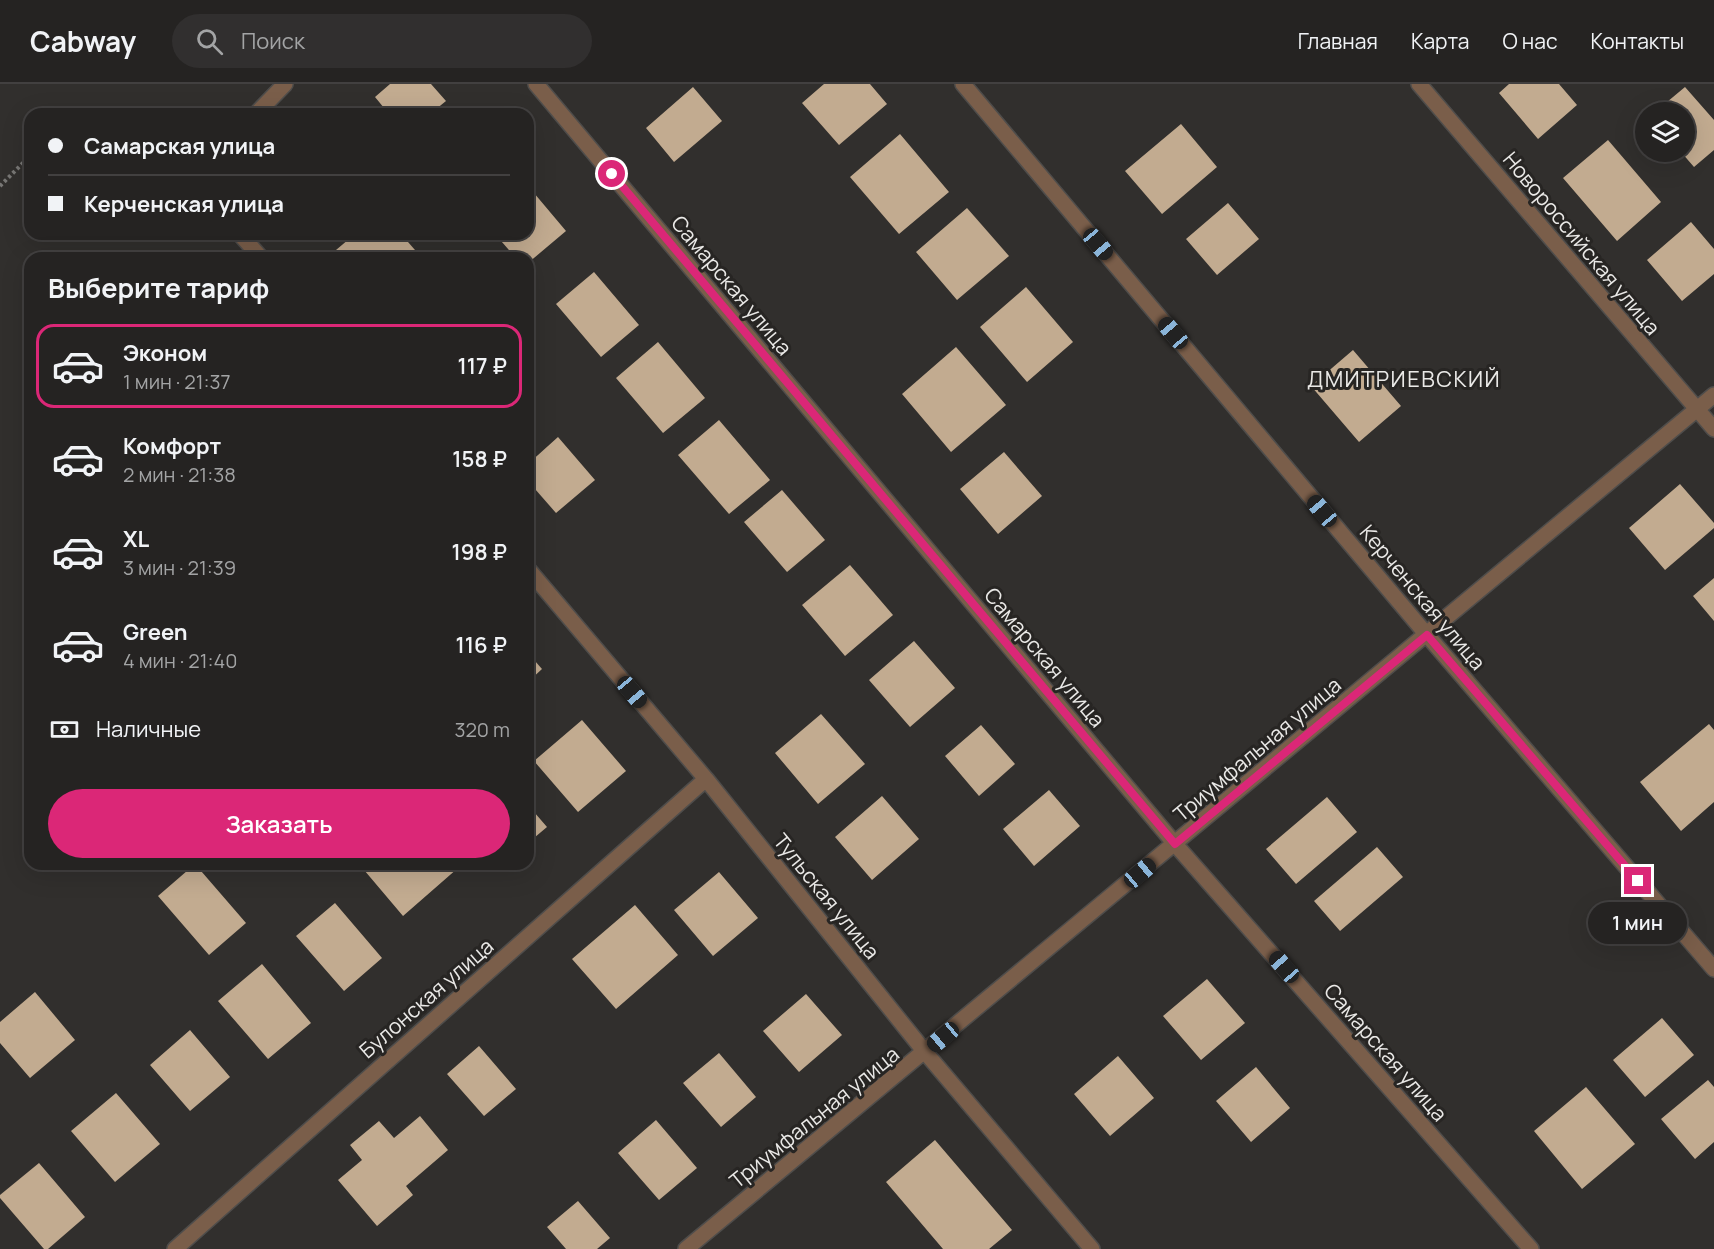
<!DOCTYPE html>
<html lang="ru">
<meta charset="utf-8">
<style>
body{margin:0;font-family:Manrope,sans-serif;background:#312f2f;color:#f1f3f6;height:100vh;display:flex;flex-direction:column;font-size:22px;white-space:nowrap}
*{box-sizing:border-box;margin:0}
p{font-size:20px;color:#a3a4a5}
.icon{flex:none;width:33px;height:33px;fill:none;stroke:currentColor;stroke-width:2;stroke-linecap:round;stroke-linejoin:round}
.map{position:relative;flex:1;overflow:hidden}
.side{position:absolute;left:24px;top:168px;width:510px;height:618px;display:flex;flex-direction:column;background:#252322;border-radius:18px;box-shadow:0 6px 24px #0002,0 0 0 2px #424040}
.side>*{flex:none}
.banner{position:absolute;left:24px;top:24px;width:510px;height:132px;border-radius:18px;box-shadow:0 6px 24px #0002,0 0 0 2px #424040;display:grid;align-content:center;height:132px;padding:0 24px;background:#252322}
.tools{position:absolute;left:1635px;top:18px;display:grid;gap:12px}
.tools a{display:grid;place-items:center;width:60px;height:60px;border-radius:50%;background:#252322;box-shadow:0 6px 24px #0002,0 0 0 2px #424040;font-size:30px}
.end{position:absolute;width:27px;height:27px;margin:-14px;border:8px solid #db2777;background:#fff;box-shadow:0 0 0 3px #fff}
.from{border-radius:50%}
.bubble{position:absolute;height:42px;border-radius:21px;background:#252322;box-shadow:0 6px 24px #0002,0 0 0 2px #424040;font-size:20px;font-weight:600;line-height:42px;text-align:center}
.car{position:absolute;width:18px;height:36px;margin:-18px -9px;border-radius:8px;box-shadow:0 0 4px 2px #0007;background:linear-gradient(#222 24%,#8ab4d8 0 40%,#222 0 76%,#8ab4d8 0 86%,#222 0)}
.banner b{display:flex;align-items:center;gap:21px;height:57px;font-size:22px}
.banner b+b{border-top:2px solid #424040}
.banner i{width:15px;height:15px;background:#f1f3f6}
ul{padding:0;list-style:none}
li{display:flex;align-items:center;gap:18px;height:84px;margin:0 12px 9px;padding:0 12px;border:3px solid transparent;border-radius:18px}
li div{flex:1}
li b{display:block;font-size:22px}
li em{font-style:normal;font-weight:600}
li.active{border-color:#db2777}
li>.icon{width:54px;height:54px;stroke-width:1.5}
h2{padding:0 24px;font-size:27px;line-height:72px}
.pay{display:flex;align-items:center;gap:15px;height:66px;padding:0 24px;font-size:22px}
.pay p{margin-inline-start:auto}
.button{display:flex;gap:12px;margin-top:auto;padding:12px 24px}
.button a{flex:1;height:69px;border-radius:36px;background:#db2777;color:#fff;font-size:24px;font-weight:600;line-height:69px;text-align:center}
header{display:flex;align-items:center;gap:36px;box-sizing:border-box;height:84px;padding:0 30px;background:#252322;border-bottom:2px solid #424040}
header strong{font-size:28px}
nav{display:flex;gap:33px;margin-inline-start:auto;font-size:21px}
.search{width:420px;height:54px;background:#312f2f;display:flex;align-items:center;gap:15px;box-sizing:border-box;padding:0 21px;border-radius:33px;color:#a3a4a5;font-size:22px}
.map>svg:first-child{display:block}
.building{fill:#c2ab90}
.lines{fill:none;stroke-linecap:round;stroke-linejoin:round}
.minor-casing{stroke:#4f4d4b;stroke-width:18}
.path{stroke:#787775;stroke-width:4;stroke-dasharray:3 3;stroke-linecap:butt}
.minor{stroke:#7a5e4a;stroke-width:15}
.route{stroke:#db2777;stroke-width:8}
.labels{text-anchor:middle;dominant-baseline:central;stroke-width:6;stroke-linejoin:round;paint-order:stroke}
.street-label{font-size:21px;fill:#eae9e7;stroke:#272523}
.neighbourhood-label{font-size:22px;letter-spacing:1.5px;fill:#eae9e7;stroke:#272523}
</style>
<header>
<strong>Cabway</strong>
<div class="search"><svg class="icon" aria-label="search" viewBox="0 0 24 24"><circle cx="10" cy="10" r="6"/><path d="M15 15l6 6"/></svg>Поиск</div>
<nav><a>Главная</a><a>Карта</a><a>О нас</a><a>Контакты</a></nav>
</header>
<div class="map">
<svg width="1714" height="1165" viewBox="0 0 1714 1165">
<rect width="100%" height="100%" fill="#312f2d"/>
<path class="building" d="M 390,0 L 431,0 L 446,17 L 430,30 L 389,30 L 375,13 Z
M 824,0 L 870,0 L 887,20 L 839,61 L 802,19 Z
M 1509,0 L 1559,0 L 1577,21 L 1538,55 L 1499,9 Z
M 693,3 L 722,37 L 674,78 L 646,44 Z
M 1685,3 L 1714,36 L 1714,66 L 1694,83 L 1681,68 L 1684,68 L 1684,28 L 1655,28 Z
M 1181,40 L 1217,83 L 1162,130 L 1125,87 Z
M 900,50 L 949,108 L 899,150 L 850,93 Z
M 1608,56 L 1661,118 L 1617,157 L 1563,94 Z
M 534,109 L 566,147 L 528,179 L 528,174 L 516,174 L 495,150 L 528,150 L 528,115 Z
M 1228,119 L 1259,155 L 1217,191 L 1186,155 Z
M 967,124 L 1009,172 L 957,216 L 916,168 Z
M 1691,138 L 1714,165 L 1714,190 L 1682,217 L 1647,176 Z
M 355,150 L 401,150 L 415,166 L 406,174 L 344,174 L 336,166 Z
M 594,188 L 639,241 L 601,273 L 556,220 Z
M 1026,203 L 1073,258 L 1027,298 L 980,243 Z
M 658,258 L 705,314 L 663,349 L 616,294 Z
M 956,263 L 1006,321 L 951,368 L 902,310 Z
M 1353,266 L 1401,322 L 1359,358 L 1311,302 Z
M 719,336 L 770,396 L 729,430 L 678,371 Z
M 558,353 L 595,396 L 556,429 L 528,397 L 528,380 Z
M 1004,368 L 1042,412 L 998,450 L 960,405 Z
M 1680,400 L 1714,439 L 1714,444 L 1665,486 L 1629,444 Z
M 782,406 L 825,456 L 787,488 L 744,438 Z
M 850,481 L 893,531 L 845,572 L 802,521 Z
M 1714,494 L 1714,537 L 1693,512 Z
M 914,557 L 955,604 L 910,643 L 869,596 Z
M 528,569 L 542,585 L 528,598 Z
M 821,630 L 865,680 L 818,720 L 775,669 Z
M 582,636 L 626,687 L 578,728 L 534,677 Z
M 1709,640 L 1714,646 L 1714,718 L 1681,747 L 1640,698 Z
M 981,641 L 1015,680 L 979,712 L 945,672 Z
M 1049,706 L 1080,742 L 1034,782 L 1003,745 Z
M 882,712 L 919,755 L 872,796 L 835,753 Z
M 1327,713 L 1357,748 L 1296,800 L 1266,765 Z
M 528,721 L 547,743 L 528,759 Z
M 1377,763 L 1403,793 L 1340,847 L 1314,817 Z
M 195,780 L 246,839 L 209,871 L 158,812 Z
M 359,780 L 455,780 L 458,784 L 403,832 Z
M 719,788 L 758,834 L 713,872 L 674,826 Z
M 335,819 L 382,874 L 344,907 L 296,852 Z
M 635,821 L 678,871 L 616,925 L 572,875 Z
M 262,880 L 311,939 L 268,975 L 218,917 Z
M 1207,895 L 1245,939 L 1201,976 L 1163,932 Z
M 35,908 L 75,956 L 30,994 L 0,959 L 0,938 Z
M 806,910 L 842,951 L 799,988 L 763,947 Z
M 1662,934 L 1694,971 L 1645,1013 L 1613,976 Z
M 190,946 L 230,993 L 190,1027 L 150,981 Z
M 479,962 L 516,1005 L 484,1032 L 447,990 Z
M 719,969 L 756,1013 L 721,1043 L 683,999 Z
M 1118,972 L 1154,1014 L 1110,1052 L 1074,1010 Z
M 1256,983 L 1290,1024 L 1251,1058 L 1216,1017 Z
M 1708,996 L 1714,1003 L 1714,1058 L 1695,1075 L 1661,1035 Z
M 1586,1003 L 1635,1060 L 1582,1105 L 1534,1047 Z
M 116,1009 L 160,1060 L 115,1098 L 71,1047 Z
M 420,1032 L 448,1066 L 406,1102 L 413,1111 L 377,1142 L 338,1096 L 362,1076 L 350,1061 L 379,1037 L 394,1054 Z
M 656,1036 L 697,1084 L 659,1116 L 618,1069 Z
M 935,1056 L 1012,1146 L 989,1165 L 943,1165 L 886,1098 Z
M 39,1079 L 85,1133 L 48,1165 L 44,1165 L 0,1114 L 0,1111 Z
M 578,1117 L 610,1154 L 597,1165 L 566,1165 L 547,1143 Z"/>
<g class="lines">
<defs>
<path id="minor" d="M 536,0 L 1175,760 L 1531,1165
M 963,0 L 1427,551 L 1714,885
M 1419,0 L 1714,345
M 256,30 L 285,0
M 240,150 L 261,174
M 528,485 L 706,695 L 925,968 L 1092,1165
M 175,1165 L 706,695
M 686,1165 L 1714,311"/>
</defs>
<use href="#minor" class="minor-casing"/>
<path class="path" d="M 0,102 L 30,72"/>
<use href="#minor" class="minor"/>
</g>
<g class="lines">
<path class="route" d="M 612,90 L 1175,760 L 1427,551 L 1638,797"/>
</g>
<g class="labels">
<g class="street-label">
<text transform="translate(1582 159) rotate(50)">Новороссийская улица</text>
<text transform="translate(732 201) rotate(50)">Самарская улица</text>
<text transform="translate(1423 513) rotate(50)">Керченская улица</text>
<text transform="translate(1045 573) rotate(50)">Самарская улица</text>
<text transform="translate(1257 665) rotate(-40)">Триумфальная улица</text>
<text transform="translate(827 812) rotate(51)">Тульская улица</text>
<text transform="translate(426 914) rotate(-41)">Булонская улица</text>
<text transform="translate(1386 968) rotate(49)">Самарская улица</text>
<text transform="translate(814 1033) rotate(-39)">Триумфальная улица</text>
</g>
<g class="neighbourhood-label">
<text x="1404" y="295">ДМИТРИЕВСКИЙ</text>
</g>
</g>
</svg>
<div class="tools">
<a><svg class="icon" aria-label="layers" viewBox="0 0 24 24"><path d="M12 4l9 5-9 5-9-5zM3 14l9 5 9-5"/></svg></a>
</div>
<i class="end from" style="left:612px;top:90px"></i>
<i class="end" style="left:1638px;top:797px"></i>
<div class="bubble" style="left:1588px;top:818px;width:99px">1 мин</div>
<i class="car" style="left:1098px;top:160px;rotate:140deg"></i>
<i class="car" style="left:1173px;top:249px;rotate:320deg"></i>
<i class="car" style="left:1322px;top:427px;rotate:320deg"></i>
<i class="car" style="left:632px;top:608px;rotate:140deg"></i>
<i class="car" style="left:1140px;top:789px;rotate:50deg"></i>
<i class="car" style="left:1284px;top:883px;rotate:319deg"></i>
<i class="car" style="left:943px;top:953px;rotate:230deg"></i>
<div class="banner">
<b><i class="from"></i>Самарская улица</b>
<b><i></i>Керченская улица</b>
</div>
<section class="side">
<h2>Выберите тариф</h2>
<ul>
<li class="active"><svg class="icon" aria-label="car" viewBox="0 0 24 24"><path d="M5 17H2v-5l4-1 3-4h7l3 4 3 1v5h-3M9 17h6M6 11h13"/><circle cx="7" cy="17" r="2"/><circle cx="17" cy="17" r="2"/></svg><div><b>Эконом</b><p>1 мин · 21:37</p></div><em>117 ₽</em></li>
<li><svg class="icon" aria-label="car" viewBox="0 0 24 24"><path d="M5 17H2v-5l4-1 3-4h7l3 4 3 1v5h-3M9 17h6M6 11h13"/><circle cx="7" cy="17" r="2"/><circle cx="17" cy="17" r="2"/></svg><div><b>Комфорт</b><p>2 мин · 21:38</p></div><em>158 ₽</em></li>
<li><svg class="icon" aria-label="car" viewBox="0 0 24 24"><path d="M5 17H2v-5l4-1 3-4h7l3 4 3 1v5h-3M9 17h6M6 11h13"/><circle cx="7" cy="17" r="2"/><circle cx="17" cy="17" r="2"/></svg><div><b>XL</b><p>3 мин · 21:39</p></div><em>198 ₽</em></li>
<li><svg class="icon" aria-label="car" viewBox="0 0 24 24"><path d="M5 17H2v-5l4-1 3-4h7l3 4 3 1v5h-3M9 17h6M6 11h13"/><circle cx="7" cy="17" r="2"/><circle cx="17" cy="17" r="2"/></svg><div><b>Green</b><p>4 мин · 21:40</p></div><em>116 ₽</em></li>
</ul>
<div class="pay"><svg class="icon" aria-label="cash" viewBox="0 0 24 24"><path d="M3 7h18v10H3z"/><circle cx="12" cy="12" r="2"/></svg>Наличные<p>320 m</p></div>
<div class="button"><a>Заказать</a></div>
</section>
</div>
